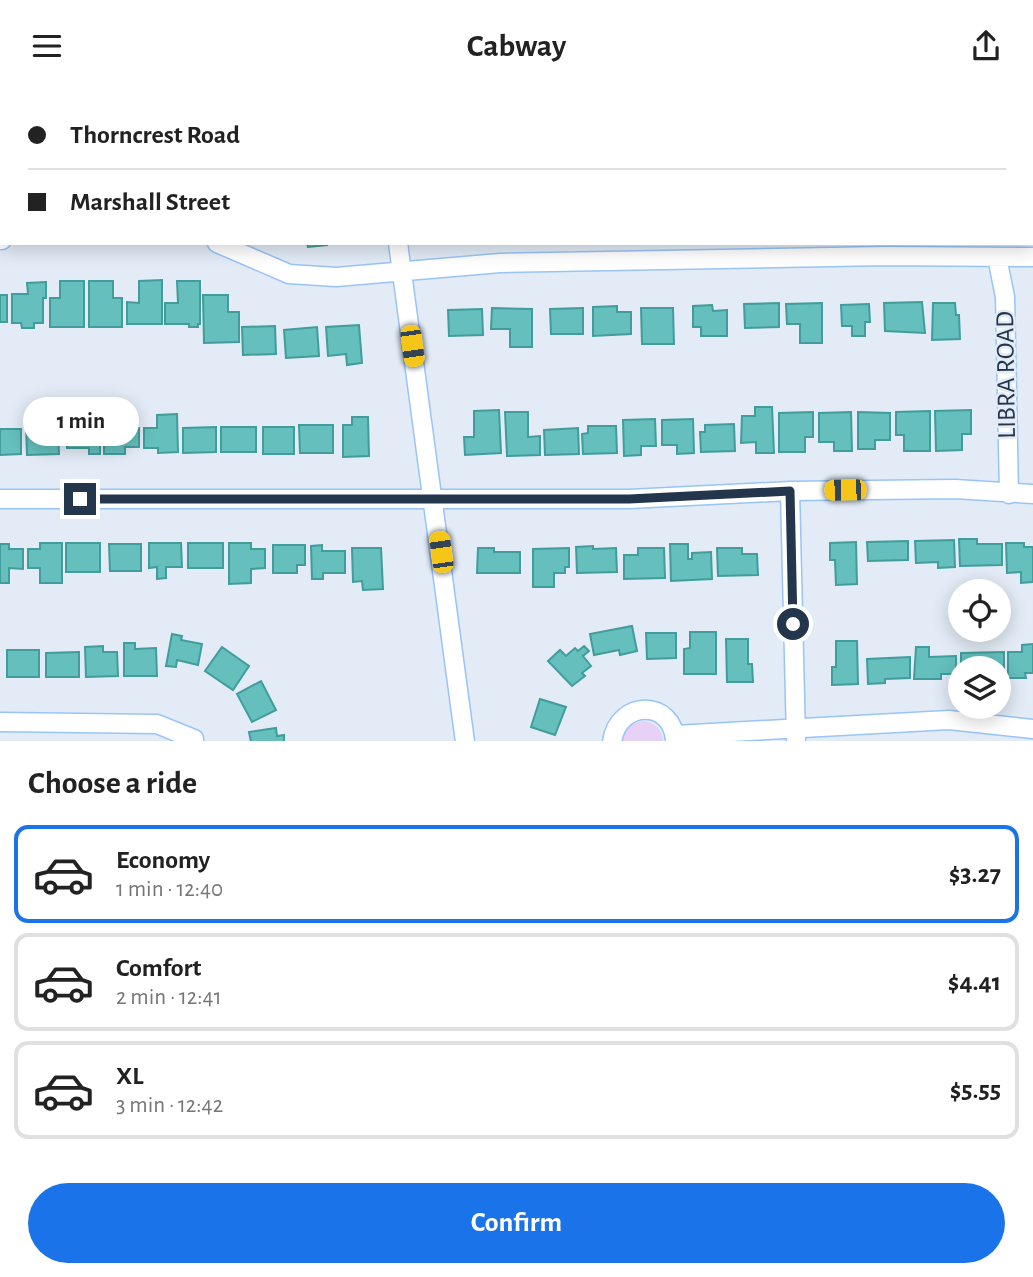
<!DOCTYPE html>
<meta charset="utf-8">
<style>
body{margin:0;font-family:"Alegreya Sans",sans-serif;background:#f2f2f2;color:#222;height:100vh;display:flex;flex-direction:column;font-size:26px;white-space:nowrap}
*{box-sizing:border-box;margin:0}
p{font-size:23px;color:#767676}
.icon{flex:none;width:38px;height:38px;fill:none;stroke:currentColor;stroke-width:2;stroke-linecap:round;stroke-linejoin:round}
.map{position:relative;height:650px;overflow:hidden}
.sheet{display:flex;flex-direction:column;background:#fff;flex:1}
.sheet>*{flex:none}
.hud{position:absolute;left:0px;top:0px;width:1034px;height:154px;box-shadow:0 4px 18px #0003;display:grid;align-content:center;height:154px;padding:0 28px;background:#fff}
.fabs{position:absolute;left:948px;top:488px;display:grid;gap:14px}
.fabs a{display:grid;place-items:center;width:63px;height:63px;border-radius:50%;background:#fff;box-shadow:0 4px 18px #0003;font-size:35px}
.end{position:absolute;width:32px;height:32px;margin:-16px;border:9px solid #24364b;background:#fff;box-shadow:0 0 0 4px #fff}
.from{border-radius:50%}
.bubble{position:absolute;height:49px;border-radius:24px;background:#fff;box-shadow:0 4px 18px #0003;font-size:23px;font-weight:700;line-height:49px;text-align:center}
.car{position:absolute;width:21px;height:42px;margin:-21px -10px;border-radius:9px;box-shadow:0 0 5px 2px #0007;background:linear-gradient(#f5c518 24%,#345 0 40%,#f5c518 0 76%,#345 0 86%,#f5c518 0)}
.hud b{display:flex;align-items:center;gap:24px;height:66px;font-size:26px}
.hud b+b{border-top:2px solid #e0e0e0}
.hud i{width:18px;height:18px;background:#222}
ul{padding:0;list-style:none}
li{display:flex;align-items:center;gap:21px;height:98px;margin:0 14px 10px;padding:0 14px;border:4px solid #e0e0e0;border-radius:14px}
li div{flex:1}
li b{display:block;font-size:26px}
li em{font-style:normal;font-weight:700}
li.current{border-color:#1a73e8}
li>.icon{width:63px;height:63px;stroke-width:1.5}
h2{padding:0 28px;font-size:32px;line-height:84px}
.button{display:flex;gap:14px;margin-top:auto;padding:14px 28px}
.button a{flex:1;height:80px;border-radius:42px;background:#1a73e8;color:#fff;font-size:28px;font-weight:700;line-height:80px;text-align:center}
header{display:flex;justify-content:space-between;align-items:center;height:91px;padding:0 28px;background:#fff;font-size:32px;font-weight:700}
.map>svg:first-child{display:block}
.green{fill:#e8d1f6}
.building{fill:#64bfbd;stroke:#409d9b;stroke-width:2}
.lines{fill:none;stroke-linecap:round;stroke-linejoin:round}
.minor-casing{stroke:#98c4f8;stroke-width:21}
.minor{stroke:#fff;stroke-width:18}
.route{stroke:#24364b;stroke-width:9}
.labels{text-anchor:middle;dominant-baseline:central;stroke-width:5;stroke-linejoin:round;paint-order:stroke}
.street-label{font-size:26px;fill:#24364b;stroke:#e2ebf6}
</style>
<header><svg class="icon" aria-label="menu" viewBox="0 0 24 24"><path d="M4 6h16M4 12h16M4 18h16"/></svg>Cabway<svg class="icon" aria-label="share" viewBox="0 0 24 24"><path d="M12 15V3M7 8l5-5 5 5M5 13v7h14v-7"/></svg></header>
<div class="map">
<svg width="1033" height="651" viewBox="0 0 1033 651">
<rect width="100%" height="100%" fill="#e2ebf6"/>
<path class="green" d="M 643,630 C 655,632 662,638 663,650 L 622,651 C 624,638 631,632 643,630 Z"/>
<path class="building" d="M 0,67 L 1,67 L 2,103 L 0,103 Z
M 307,152 L 327,152 L 327,154 L 308,156 Z
M 162,189 L 162,233 L 127,233 L 127,211 L 139,212 L 139,190 Z
M 60,190 L 84,190 L 84,236 L 50,236 L 50,207 L 60,207 Z
M 89,190 L 113,190 L 113,207 L 122,207 L 122,236 L 89,236 Z
M 177,190 L 200,190 L 200,233 L 198,233 L 198,236 L 189,236 L 189,233 L 165,233 L 165,212 L 178,212 Z
M 46,191 L 46,207 L 43,207 L 43,232 L 34,232 L 34,237 L 22,237 L 21,232 L 12,232 L 12,203 L 28,203 L 27,192 Z
M 0,204 L 7,204 L 7,231 L 0,231 Z
M 203,204 L 228,204 L 228,221 L 239,221 L 239,251 L 204,252 Z
M 922,211 L 925,242 L 885,240 L 884,212 Z
M 779,212 L 779,236 L 745,237 L 744,213 Z
M 822,212 L 822,252 L 800,252 L 800,233 L 787,233 L 786,213 Z
M 933,212 L 955,212 L 956,224 L 959,224 L 960,248 L 932,249 Z
M 869,213 L 870,231 L 865,231 L 865,245 L 852,245 L 852,235 L 842,235 L 841,214 Z
M 712,214 L 713,220 L 727,219 L 727,245 L 701,245 L 701,236 L 693,236 L 693,215 Z
M 617,215 L 617,221 L 631,221 L 631,243 L 593,245 L 593,216 Z
M 492,217 L 532,218 L 532,256 L 510,256 L 510,238 L 491,238 Z
M 583,217 L 583,243 L 551,243 L 550,218 Z
M 641,217 L 673,217 L 674,253 L 642,253 Z
M 482,218 L 483,244 L 449,245 L 448,219 Z
M 359,234 L 362,272 L 347,274 L 346,263 L 328,265 L 326,236 Z
M 275,235 L 276,263 L 243,264 L 242,236 Z
M 317,236 L 319,265 L 286,267 L 284,239 Z
M 755,316 L 772,316 L 774,362 L 756,362 L 756,351 L 741,352 L 742,325 L 755,325 Z
M 499,319 L 501,362 L 465,364 L 464,346 L 474,346 L 474,320 Z
M 971,319 L 971,343 L 962,343 L 962,359 L 936,360 L 935,320 Z
M 930,320 L 930,360 L 904,360 L 904,344 L 896,344 L 896,321 Z
M 505,321 L 528,321 L 528,346 L 540,345 L 540,364 L 507,365 Z
M 813,321 L 813,346 L 805,346 L 805,361 L 779,361 L 779,322 Z
M 851,321 L 852,360 L 834,360 L 834,351 L 819,351 L 819,322 Z
M 858,321 L 890,322 L 890,349 L 875,349 L 875,358 L 858,358 Z
M 104,323 L 125,323 L 125,337 L 139,337 L 139,356 L 125,356 L 125,363 L 104,363 Z
M 177,323 L 178,361 L 158,362 L 158,357 L 144,357 L 144,337 L 157,337 L 157,324 Z
M 352,326 L 368,326 L 369,365 L 343,366 L 343,334 L 352,334 Z
M 655,328 L 656,355 L 641,355 L 641,364 L 624,365 L 623,329 Z
M 693,328 L 694,362 L 677,363 L 677,354 L 662,354 L 662,329 Z
M 37,330 L 37,336 L 58,335 L 59,363 L 27,364 L 26,331 Z
M 76,330 L 100,330 L 100,363 L 89,363 L 89,357 L 67,357 L 67,336 L 76,336 Z
M 734,333 L 735,360 L 701,361 L 700,341 L 705,341 L 705,334 Z
M 299,334 L 333,334 L 333,362 L 300,362 Z
M 588,335 L 616,335 L 617,362 L 583,363 L 582,343 L 588,342 Z
M 216,336 L 216,361 L 183,362 L 183,337 Z
M 221,336 L 256,336 L 256,361 L 221,361 Z
M 263,336 L 294,336 L 294,363 L 263,363 Z
M 578,337 L 579,363 L 545,364 L 544,339 Z
M 0,338 L 21,338 L 21,363 L 0,364 Z
M 959,448 L 977,448 L 977,453 L 1002,453 L 1002,474 L 960,475 Z
M 954,449 L 955,476 L 938,477 L 938,471 L 916,472 L 915,450 Z
M 908,450 L 908,469 L 868,470 L 867,451 Z
M 856,451 L 857,493 L 836,494 L 835,469 L 830,469 L 830,452 Z
M 40,452 L 62,452 L 62,492 L 40,492 L 40,477 L 28,477 L 28,458 L 40,458 Z
M 66,452 L 100,452 L 100,481 L 66,481 Z
M 149,452 L 181,452 L 182,476 L 166,476 L 166,487 L 157,488 L 157,476 L 149,477 Z
M 188,452 L 223,452 L 223,477 L 188,477 Z
M 229,452 L 251,452 L 251,458 L 265,458 L 265,477 L 251,478 L 251,492 L 229,493 Z
M 1006,452 L 1024,452 L 1024,456 L 1033,456 L 1033,491 L 1021,492 L 1021,481 L 1007,482 Z
M 0,453 L 9,453 L 9,458 L 23,458 L 23,478 L 9,477 L 9,492 L 0,492 Z
M 109,453 L 141,453 L 141,480 L 110,480 Z
M 670,453 L 688,453 L 688,468 L 692,468 L 692,462 L 711,461 L 712,488 L 671,490 Z
M 273,454 L 305,454 L 305,474 L 297,474 L 297,482 L 273,482 Z
M 322,454 L 322,460 L 345,460 L 345,482 L 323,482 L 323,488 L 312,488 L 311,455 Z
M 593,455 L 593,458 L 616,457 L 617,481 L 577,482 L 576,456 Z
M 352,457 L 381,457 L 383,498 L 363,499 L 362,490 L 353,491 Z
M 478,457 L 494,457 L 494,461 L 520,461 L 520,482 L 477,482 Z
M 569,457 L 569,476 L 565,476 L 565,482 L 554,482 L 554,496 L 533,496 L 533,458 Z
M 638,457 L 664,457 L 665,487 L 624,488 L 624,464 L 638,464 Z
M 717,457 L 742,457 L 742,463 L 757,463 L 758,484 L 718,485 Z
M 632,535 L 637,560 L 620,564 L 619,559 L 594,564 L 590,543 Z
M 690,541 L 716,541 L 716,583 L 684,583 L 684,558 L 690,557 Z
M 646,542 L 676,542 L 676,567 L 647,568 Z
M 172,543 L 182,545 L 181,549 L 202,553 L 198,574 L 177,569 L 176,576 L 166,575 Z
M 726,548 L 748,548 L 748,573 L 752,573 L 753,591 L 727,591 Z
M 836,550 L 857,550 L 858,593 L 832,594 L 832,576 L 836,576 Z
M 124,552 L 135,552 L 135,558 L 156,557 L 157,585 L 124,585 Z
M 1033,553 L 1033,582 L 1025,582 L 1026,587 L 1008,587 L 1008,561 L 1022,561 L 1022,554 Z
M 103,555 L 103,561 L 117,561 L 118,585 L 86,586 L 85,556 Z
M 584,555 L 589,560 L 583,565 L 591,575 L 582,582 L 585,585 L 572,595 L 548,570 L 560,559 L 566,565 L 575,557 L 578,560 Z
M 222,556 L 249,575 L 233,599 L 205,580 Z
M 916,556 L 929,556 L 929,566 L 956,565 L 956,583 L 941,583 L 941,588 L 914,588 Z
M 7,559 L 39,559 L 39,586 L 7,586 Z
M 79,561 L 79,586 L 46,586 L 46,562 Z
M 1004,561 L 1004,582 L 999,582 L 999,578 L 961,578 L 961,562 Z
M 910,566 L 910,587 L 885,588 L 885,592 L 868,593 L 867,568 Z
M 261,590 L 276,619 L 252,631 L 237,603 Z
M 540,608 L 566,616 L 555,644 L 531,636 Z
M 276,637 L 277,645 L 284,644 L 284,651 L 251,651 L 249,641 Z"/>
<g class="lines">
<defs>
<path id="minor" d="M 377,0 L 377,2
M 972,2 L 974,0
M 0,149 L 2,149
M 217,152 L 289,183 L 336,186 L 500,172 L 885,165 L 1033,166
M 398,152 L 465,651
M 997,166 L 1005,206 L 1009,403
M 790,400 L 796,648
M 0,408 L 629,408 L 790,400 L 955,398 L 1033,403
M 0,631 L 157,633 L 194,648 L 194,651
M 675,644 L 949,629 L 1033,638
M 612,651 C 618,608 674,608 675,651"/>
</defs>
<use href="#minor" class="minor-casing"/>
<use href="#minor" class="minor"/>
</g>
<g class="lines">
<path class="route" d="M 80,408 L 629,408 L 790,400 L 793,533"/>
</g>
<g class="labels">
<g class="street-label">
<text transform="translate(1006 284) rotate(-91)">LIBRA ROAD</text>
</g>
</g>
</svg>
<div class="fabs">
<a><svg class="icon" aria-label="locate" viewBox="0 0 24 24"><circle cx="12" cy="12" r="6"/><path d="M12 2v4M12 18v4M2 12h4M18 12h4"/></svg></a>
<a><svg class="icon" aria-label="layers" viewBox="0 0 24 24"><path d="M12 4l9 5-9 5-9-5zM3 14l9 5 9-5"/></svg></a>
</div>
<i class="end from" style="left:793px;top:533px"></i>
<i class="end" style="left:80px;top:408px"></i>
<div class="bubble" style="left:23px;top:306px;width:116px">1 min</div>
<i class="car" style="left:412px;top:255px;rotate:172deg"></i>
<i class="car" style="left:845px;top:399px;rotate:269deg"></i>
<i class="car" style="left:441px;top:461px;rotate:352deg"></i>
<div class="hud">
<b><i class="from"></i>Thorncrest Road</b>
<b><i></i>Marshall Street</b>
</div>
</div>
<section class="sheet">
<h2>Choose a ride</h2>
<ul>
<li class="current"><svg class="icon" aria-label="car" viewBox="0 0 24 24"><path d="M5 17H2v-5l4-1 3-4h7l3 4 3 1v5h-3M9 17h6M6 11h13"/><circle cx="7" cy="17" r="2"/><circle cx="17" cy="17" r="2"/></svg><div><b>Economy</b><p>1 min · 12:40</p></div><em>$3.27</em></li>
<li><svg class="icon" aria-label="car" viewBox="0 0 24 24"><path d="M5 17H2v-5l4-1 3-4h7l3 4 3 1v5h-3M9 17h6M6 11h13"/><circle cx="7" cy="17" r="2"/><circle cx="17" cy="17" r="2"/></svg><div><b>Comfort</b><p>2 min · 12:41</p></div><em>$4.41</em></li>
<li><svg class="icon" aria-label="car" viewBox="0 0 24 24"><path d="M5 17H2v-5l4-1 3-4h7l3 4 3 1v5h-3M9 17h6M6 11h13"/><circle cx="7" cy="17" r="2"/><circle cx="17" cy="17" r="2"/></svg><div><b>XL</b><p>3 min · 12:42</p></div><em>$5.55</em></li>
</ul>
<div class="button"><a>Confirm</a></div>
</section>
